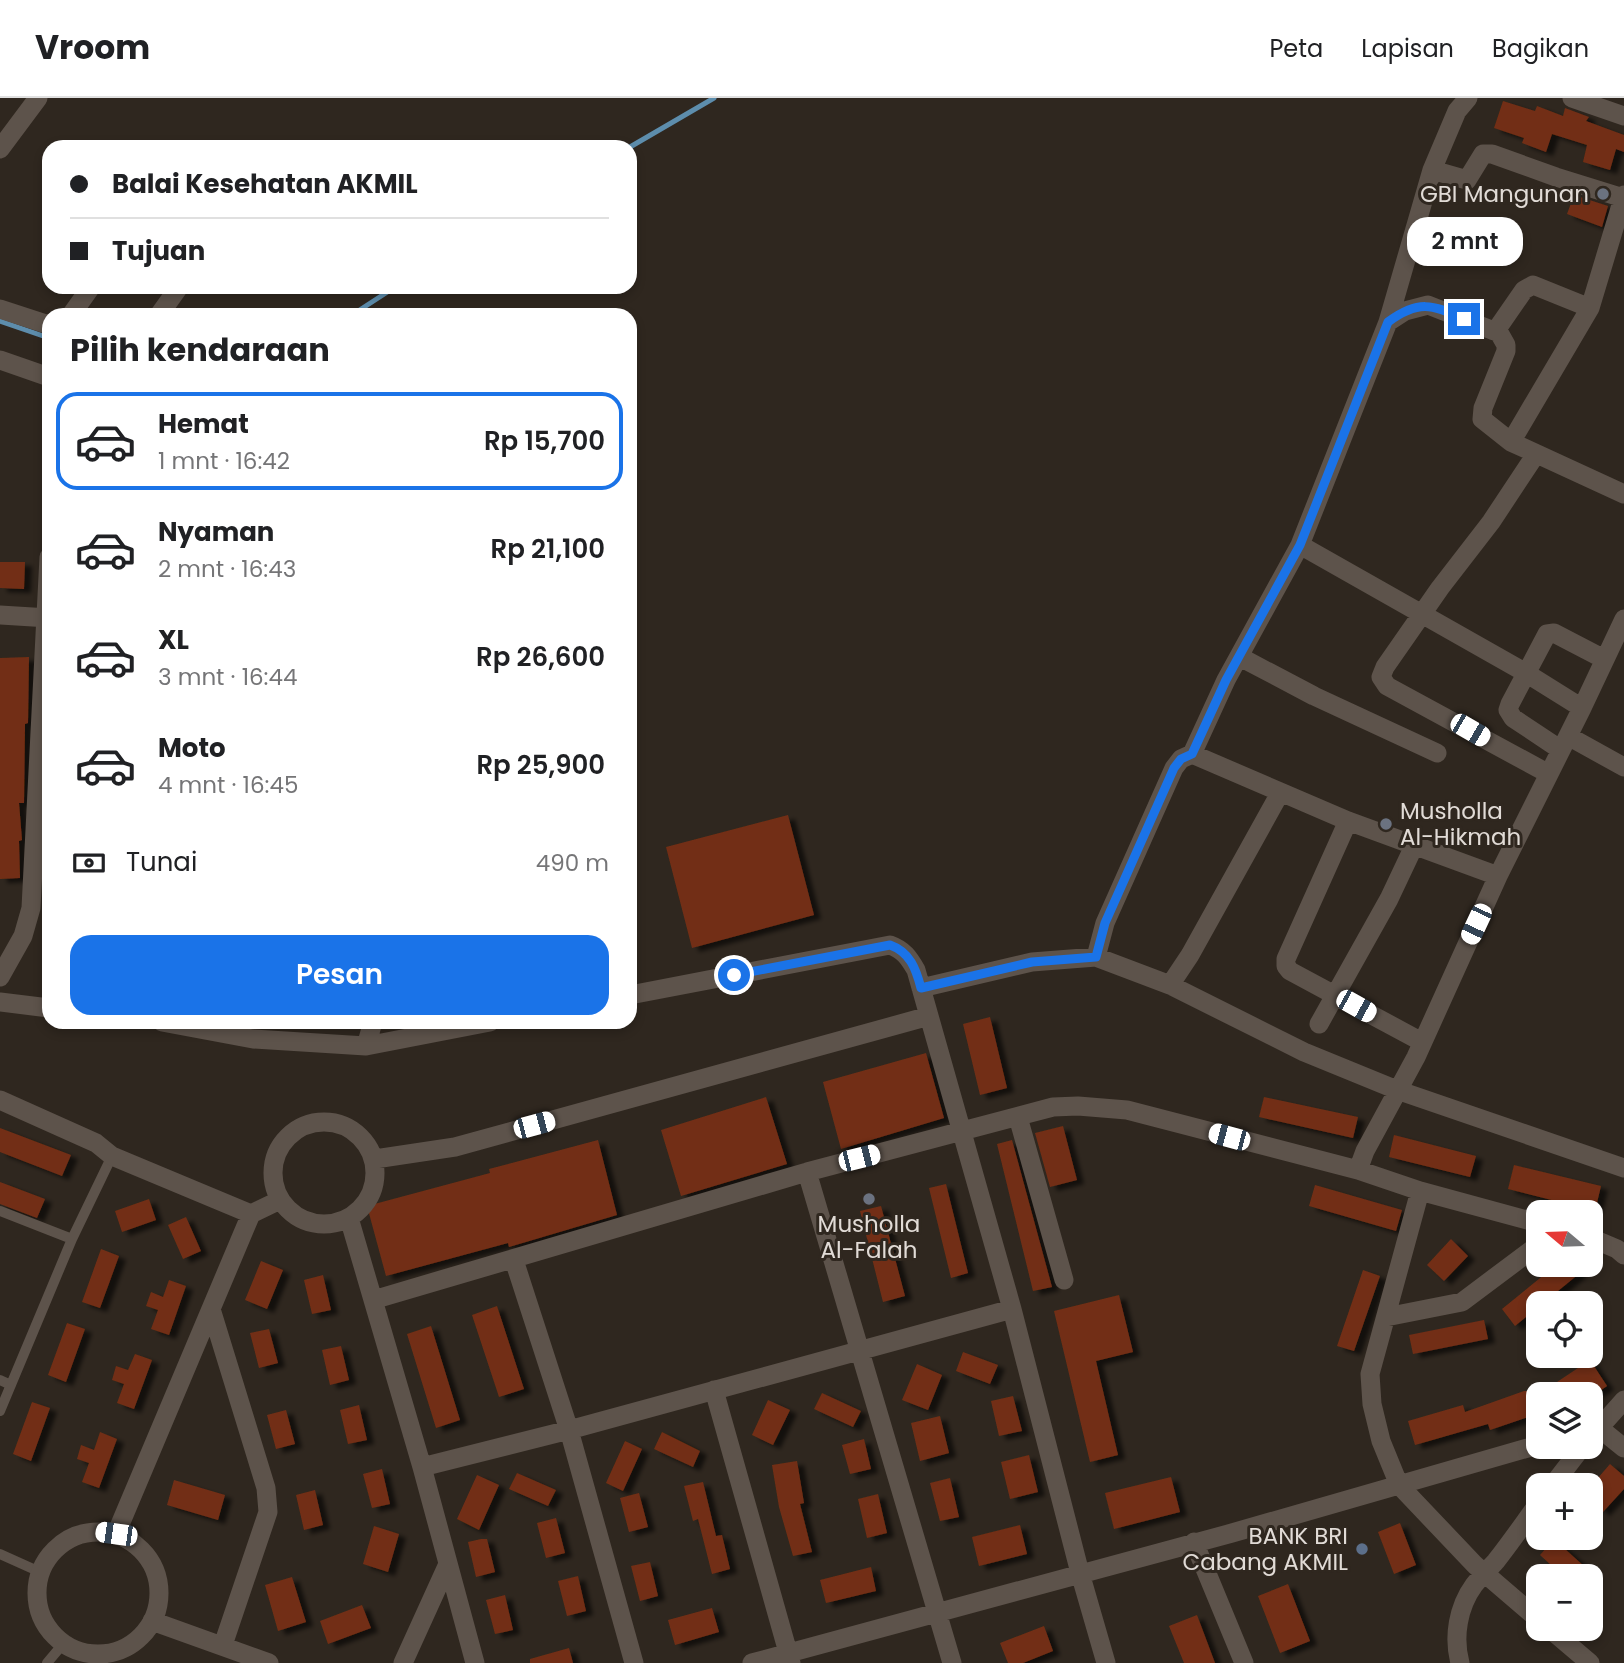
<!DOCTYPE html>
<html lang="id">
<meta charset="utf-8">
<style>
body{margin:0;font-family:Poppins,sans-serif;background:#f6f6f6;color:#202124;height:100vh;display:flex;flex-direction:column;font-size:26px;white-space:nowrap}
*{box-sizing:border-box;margin:0}
p{font-size:23px;color:#757577}
.icon{flex:none;width:38px;height:38px;fill:none;stroke:currentColor;stroke-width:2;stroke-linecap:round;stroke-linejoin:round}
.map{position:relative;flex:1;overflow:hidden}
.drawer{position:absolute;left:42px;top:210px;width:595px;height:721px;display:flex;flex-direction:column;background:#fff;border-radius:21px;box-shadow:0 4px 10px #0003}
.drawer>*{flex:none}
.top-card{position:absolute;left:42px;top:42px;width:595px;height:154px;border-radius:21px;box-shadow:0 4px 10px #0003;display:grid;align-content:center;height:154px;padding:0 28px;background:#fff}
.needle{width:46px;rotate:289deg}
.fabs{position:absolute;left:1526px;top:1102px;display:grid;gap:14px}
.fabs a{display:grid;place-items:center;width:77px;height:77px;border-radius:14px;background:#fff;box-shadow:0 4px 10px #0003;font-size:35px}
.end{position:absolute;width:32px;height:32px;margin:-16px;border:9px solid #1a73e8;background:#fff;box-shadow:0 0 0 4px #fff}
.from{border-radius:50%}
.bubble{position:absolute;height:49px;border-radius:21px;background:#fff;box-shadow:0 4px 10px #0003;font-size:23px;font-weight:600;line-height:49px;text-align:center}
.car{position:absolute;width:21px;height:42px;margin:-21px -10px;border-radius:9px;box-shadow:0 0 5px 2px #0007;background:linear-gradient(#fff 24%,#345 0 40%,#fff 0 76%,#345 0 86%,#fff 0)}
.top-card b{display:flex;align-items:center;gap:24px;height:66px;font-size:26px}
.top-card b+b{border-top:2px solid #e0e0e0}
.top-card i{width:18px;height:18px;background:#202124}
ul{padding:0;list-style:none}
li{display:flex;align-items:center;gap:21px;height:98px;margin:0 14px 10px;padding:0 14px;border:4px solid transparent;border-radius:21px}
li div{flex:1}
li b{display:block;font-size:26px}
li em{font-style:normal;font-weight:600}
li.on{border-color:#1a73e8}
li>.icon{width:63px;height:63px;stroke-width:1.5}
h2{padding:0 28px;font-size:32px;line-height:84px}
.pay{display:flex;align-items:center;gap:18px;height:77px;padding:0 28px;font-size:26px}
.pay p{margin-inline-start:auto}
.button{display:flex;gap:14px;margin-top:auto;padding:14px 28px}
.button a{flex:1;height:80px;border-radius:21px;background:#1a73e8;color:#fff;font-size:28px;font-weight:600;line-height:80px;text-align:center}
header{display:flex;align-items:center;gap:42px;box-sizing:border-box;height:98px;padding:0 35px;background:#fff;border-bottom:2px solid #e0e0e0}
header strong{font-size:33px}
nav{display:flex;gap:38px;margin-inline-start:auto;font-size:24px}
.map>svg:first-child{display:block}
.lines{fill:none;stroke-linecap:round;stroke-linejoin:round}
.stream{stroke:#5d8dac;stroke-width:5}
.building{fill:#722f14;filter:url(#shadow)}
.lane{stroke:#5d534b;stroke-width:10}
.street{stroke:#5d534b;stroke-width:19}
.route{stroke:#1a73e8;stroke-width:9}
.worship-dot{fill:#6b7280;stroke:#2f271f;stroke-width:2.5}
.service-dot{fill:#5c6f8a;stroke:#2f271f;stroke-width:2.5}
.labels{text-anchor:middle;dominant-baseline:central;stroke-width:6;stroke-linejoin:round;paint-order:stroke}
.poi-label{font-size:23px;fill:#e1dbd6;stroke:#2f271f;text-anchor:end}
</style>
<header>
<strong>Vroom</strong>
<nav><a>Peta</a><a>Lapisan</a><a>Bagikan</a></nav>
</header>
<div class="map">
<svg width="1624" height="1565" viewBox="0 0 1624 1565">
<defs>
<filter id="shadow"><feDropShadow dx="7" dy="4" stdDeviation="2" flood-color="#0009"/></filter>
</defs>
<rect width="100%" height="100%" fill="#2f271f"/>
<g class="lines">
<path class="stream" d="M 630,49 L 714,0
M 352,217 L 395,189
M 0,223 L 49,240"/>
</g>
<path class="building" d="M 1503,3 L 1535,13 L 1537,8 L 1563,18 L 1565,10 L 1589,19 L 1586,23 L 1624,37 L 1624,54 L 1616,51 L 1610,72 L 1583,64 L 1587,47 L 1552,36 L 1546,54 L 1522,45 L 1524,40 L 1494,30 Z
M 1574,97 L 1608,108 L 1602,129 L 1567,116 Z
M 0,464 L 25,464 L 24,491 L 0,490 Z
M 29,559 L 28,625 L 25,626 L 24,705 L 19,705 L 22,742 L 19,743 L 20,780 L 0,781 L 0,560 Z
M 788,717 L 814,817 L 692,850 L 666,749 Z
M 990,919 L 1007,990 L 980,997 L 963,926 Z
M 926,955 L 944,1020 L 841,1051 L 823,984 Z
M 766,999 L 787,1066 L 681,1098 L 661,1032 Z
M 1264,999 L 1358,1019 L 1353,1040 L 1259,1019 Z
M 1063,1028 L 1077,1082 L 1050,1089 L 1035,1035 Z
M 0,1030 L 71,1057 L 62,1078 L 0,1054 Z
M 1394,1037 L 1476,1058 L 1470,1079 L 1389,1059 Z
M 598,1042 L 617,1117 L 509,1149 L 508,1145 L 386,1178 L 367,1108 L 490,1075 L 489,1071 Z
M 1012,1042 L 1052,1189 L 1033,1193 L 997,1046 Z
M 1514,1067 L 1601,1088 L 1595,1113 L 1508,1091 Z
M 0,1084 L 45,1101 L 37,1120 L 0,1106 Z
M 946,1086 L 968,1175 L 951,1180 L 929,1090 Z
M 1315,1087 L 1402,1112 L 1396,1133 L 1309,1108 Z
M 149,1101 L 156,1122 L 122,1134 L 115,1113 Z
M 881,1108 L 905,1198 L 883,1204 L 860,1113 Z
M 186,1119 L 201,1153 L 183,1161 L 168,1127 Z
M 1451,1141 L 1468,1158 L 1444,1183 L 1427,1167 Z
M 101,1151 L 119,1158 L 100,1210 L 82,1204 Z
M 261,1163 L 283,1172 L 267,1211 L 245,1202 Z
M 1556,1167 L 1574,1167 L 1580,1175 L 1542,1206 L 1538,1206 L 1538,1209 L 1515,1228 L 1502,1211 Z
M 1363,1172 L 1380,1178 L 1354,1253 L 1337,1248 Z
M 323,1177 L 331,1212 L 312,1216 L 304,1182 Z
M 169,1182 L 186,1188 L 169,1237 L 151,1231 L 158,1212 L 146,1208 L 151,1194 L 163,1199 Z
M 1119,1197 L 1133,1254 L 1096,1263 L 1118,1357 L 1090,1364 L 1054,1213 Z
M 497,1208 L 524,1291 L 499,1299 L 472,1217 Z
M 1484,1222 L 1488,1241 L 1413,1256 L 1409,1237 Z
M 67,1225 L 85,1231 L 66,1284 L 48,1277 Z
M 431,1228 L 460,1322 L 436,1330 L 407,1236 Z
M 269,1231 L 278,1265 L 259,1270 L 250,1235 Z
M 341,1248 L 349,1282 L 330,1287 L 322,1252 Z
M 963,1254 L 998,1267 L 990,1286 L 956,1273 Z
M 135,1256 L 152,1262 L 134,1311 L 117,1305 L 124,1286 L 112,1282 L 116,1268 L 128,1272 Z
M 1590,1262 L 1607,1288 L 1594,1297 L 1557,1297 L 1551,1288 Z
M 917,1266 L 942,1277 L 928,1312 L 902,1302 Z
M 1524,1293 L 1529,1293 L 1537,1316 L 1490,1332 L 1488,1326 L 1415,1347 L 1408,1323 L 1463,1307 L 1465,1314 Z
M 822,1295 L 861,1313 L 853,1329 L 814,1311 Z
M 1013,1298 L 1022,1333 L 999,1338 L 991,1303 Z
M 768,1302 L 790,1312 L 773,1347 L 752,1337 Z
M 32,1304 L 50,1310 L 31,1363 L 13,1356 Z
M 359,1307 L 367,1342 L 348,1346 L 340,1312 Z
M 286,1312 L 295,1346 L 276,1351 L 267,1317 Z
M 940,1318 L 949,1355 L 920,1363 L 911,1325 Z
M 100,1334 L 117,1341 L 99,1390 L 82,1384 L 89,1365 L 77,1361 L 81,1347 L 94,1352 Z
M 662,1334 L 700,1353 L 693,1369 L 654,1351 Z
M 864,1341 L 871,1371 L 850,1376 L 842,1347 Z
M 625,1343 L 642,1351 L 623,1393 L 606,1385 Z
M 1029,1357 L 1038,1394 L 1010,1401 L 1001,1364 Z
M 797,1363 L 804,1405 L 800,1406 L 812,1454 L 793,1458 L 779,1409 L 772,1367 Z
M 1610,1366 L 1624,1378 L 1624,1391 L 1603,1414 L 1591,1403 L 1591,1388 Z
M 382,1371 L 390,1406 L 372,1410 L 363,1376 Z
M 517,1375 L 556,1392 L 548,1408 L 509,1391 Z
M 477,1377 L 499,1387 L 479,1432 L 457,1421 Z
M 1171,1379 L 1180,1414 L 1114,1431 L 1105,1395 Z
M 950,1380 L 959,1419 L 940,1423 L 930,1385 Z
M 174,1382 L 225,1397 L 218,1422 L 167,1407 Z
M 703,1384 L 716,1438 L 722,1437 L 730,1471 L 712,1476 L 698,1421 L 693,1423 L 684,1388 Z
M 315,1392 L 323,1427 L 304,1432 L 296,1397 Z
M 639,1395 L 648,1429 L 629,1434 L 620,1400 Z
M 878,1396 L 887,1435 L 867,1440 L 858,1401 Z
M 556,1420 L 565,1455 L 546,1460 L 537,1425 Z
M 1400,1425 L 1416,1467 L 1394,1476 L 1378,1434 Z
M 1020,1427 L 1027,1456 L 979,1468 L 972,1439 Z
M 374,1428 L 399,1436 L 388,1474 L 363,1466 Z
M 481,1441 L 487,1441 L 495,1474 L 476,1479 L 468,1444 Z
M 1554,1441 L 1596,1479 L 1564,1479 L 1540,1457 Z
M 650,1464 L 658,1498 L 640,1503 L 631,1468 Z
M 871,1469 L 876,1493 L 826,1505 L 820,1482 Z
M 578,1478 L 586,1513 L 567,1518 L 558,1483 Z
M 292,1479 L 306,1524 L 278,1533 L 265,1487 Z
M 1288,1486 L 1310,1543 L 1280,1555 L 1258,1498 Z
M 505,1497 L 513,1532 L 495,1536 L 486,1502 Z
M 362,1507 L 371,1530 L 328,1546 L 320,1523 Z
M 712,1510 L 719,1534 L 675,1547 L 668,1522 Z
M 1197,1517 L 1215,1565 L 1184,1565 L 1169,1528 Z
M 1044,1528 L 1053,1553 L 1023,1565 L 1008,1565 L 1000,1545 Z
M 569,1550 L 573,1565 L 530,1565 L 530,1561 Z"/>
<g class="lines">
<path class="lane" d="M 0,1113 L 72,1141
M 0,1282 L 11,1287
M 0,1313 L 72,1141 L 112,1058
M 0,1456 L 40,1474
M 101,1556 L 103,1565
M 47,1565 L 63,1546"/>
<path class="street" d="M 1572,0 L 1624,18
M 0,51 L 38,0
M 1432,72 L 1467,82 L 1483,56 L 1492,56 L 1556,79 L 1623,100
M 1624,97 L 1590,210 L 1511,344 L 1624,396
M 0,211 L 49,227
M 71,217 L 91,189
M 159,217 L 179,189
M 1388,224 L 1405,213 L 1428,207 L 1494,233 L 1497,231 L 1524,192 L 1533,187 L 1590,210
M 1497,231 L 1506,247 L 1506,253 L 1483,310 L 1482,321 L 1511,344
M 0,262 L 49,279
M 1536,356 L 1491,424 L 1440,490 L 1385,569 L 1381,579 L 1387,588 L 1549,676
M 1300,447 L 1526,575 L 1582,610
M 0,517 L 49,520
M 1240,559 L 1314,598 L 1437,655
M 1568,638 L 1624,669
M 1561,652 L 1513,620 L 1508,612 L 1510,606 L 1547,536 L 1554,535 L 1604,561
M 1192,656 L 1348,723 L 1498,778
M 1348,723 L 1286,861 L 1286,868 L 1290,873 L 1422,944
M 1096,859 L 1105,825 L 1174,670 L 1181,661 L 1192,656 L 1226,582 L 1300,447 L 1388,224 L 1432,72 L 1457,13 L 1468,0
M 0,879 L 23,838 L 31,810 L 49,459
M 1170,887 L 1190,857 L 1280,695
M 921,890 L 1032,864 L 1096,859 L 1170,887 L 1304,954 L 1397,992 L 1624,1070
M 630,897 L 890,847 C 904,852 909,860 916,872 L 1012,1211 L 1080,1475 L 1106,1565
M 0,904 L 49,910
M 162,924 L 253,941 L 366,948 L 490,924
M 1319,926 L 1389,801 L 1415,746
M 366,948 L 373,924
M 0,1002 L 96,1045 L 112,1058 L 251,1116
M 1018,1019 L 1064,1182
M273 1075a51 51 0 1 1 102 0a51 51 0 1 1-102 0Z
M 375,1061 L 455,1049 L 929,918
M 1358,1072 L 1420,1093 L 1538,1125
M 807,1074 L 952,1565
M 1420,1093 L 1370,1276 L 1372,1306 L 1381,1343 L 1399,1387 L 1475,1467 L 1538,1521
M 349,1120 L 422,1369 L 475,1565
M 1591,1140 L 1617,1151 L 1624,1157
M 514,1162 L 569,1332 L 634,1565
M 373,1202 L 807,1074 L 1053,1009 L 1078,1008 L 1127,1012 L 1358,1072 L 1365,1053 L 1416,959 L 1498,778 L 1582,610 L 1624,521
M 211,1211 L 266,1390 L 268,1414 L 223,1547
M 1386,1219 L 1462,1204 L 1538,1147
M 714,1292 L 791,1565
M 1591,1332 L 1598,1329 L 1624,1350
M 1591,1339 L 1624,1302
M 422,1369 L 569,1332 L 1012,1211
M 1552,1388 L 1582,1349
M37 1495a61 61 0 1 1 122 0a61 61 0 1 1-122 0Z
M 116,1436 L 251,1116 L 280,1102
M 1194,1444 L 1244,1565
M 152,1523 L 269,1565
M 1550,1531 L 1590,1565
M 403,1565 L 448,1466
M 752,1565 L 1232,1435 L 1538,1347
M 1460,1565 C 1453,1539 1458,1509 1474,1487 C 1481,1478 1489,1471 1496,1463 C 1511,1444 1524,1425 1538,1406"/>
</g>
<g class="lines">
<path class="route" d="M 734,877 L 890,847 C 910,854 916,871 921,890 L 1032,864 L 1096,859 L 1105,825 L 1174,670 L 1181,661 L 1192,656 L 1226,582 L 1300,447 L 1388,224 C 1418,202 1432,206 1464,221"/>
</g>
<g class="worship-dot">
<circle cx="1603" cy="96" r="7"/>
<circle cx="1386" cy="726" r="7"/>
<circle cx="869" cy="1101" r="7"/>
</g>
<circle class="service-dot" cx="1362" cy="1451" r="7"/>
<g class="labels">
<g class="poi-label">
<text x="1589" y="96">GBI Mangunan</text>
<text x="1400" y="713" text-anchor="start">Musholla<tspan x="1400" dy="26">Al-Hikmah</tspan></text>
<text x="869" y="1126" text-anchor="middle">Musholla<tspan x="869" dy="26">Al-Falah</tspan></text>
<text x="1348" y="1438">BANK BRI<tspan x="1348" dy="26">Cabang AKMIL</tspan></text>
</g>
</g>
</svg>
<div class="fabs">
<a><svg class="needle" viewBox="-14 -14 28 28"><path d="M0-13l5 13h-10z" fill="#e53935"/><path d="M0 13l5-13h-10z" fill="#757577"/></svg></a>
<a><svg class="icon" aria-label="locate" viewBox="0 0 24 24"><circle cx="12" cy="12" r="6"/><path d="M12 2v4M12 18v4M2 12h4M18 12h4"/></svg></a>
<a><svg class="icon" aria-label="layers" viewBox="0 0 24 24"><path d="M12 4l9 5-9 5-9-5zM3 14l9 5 9-5"/></svg></a>
<a>+</a>
<a>−</a>
</div>
<i class="end from" style="left:734px;top:877px"></i>
<i class="end" style="left:1464px;top:221px"></i>
<div class="bubble" style="left:1407px;top:119px;width:116px">2 mnt</div>
<i class="car" style="left:1470px;top:632px;rotate:120deg"></i>
<i class="car" style="left:1476px;top:826px;rotate:205deg"></i>
<i class="car" style="left:1356px;top:908px;rotate:119deg"></i>
<i class="car" style="left:534px;top:1027px;rotate:75deg"></i>
<i class="car" style="left:1229px;top:1039px;rotate:285deg"></i>
<i class="car" style="left:859px;top:1060px;rotate:76deg"></i>
<i class="car" style="left:116px;top:1436px;rotate:278deg"></i>
<div class="top-card">
<b><i class="from"></i>Balai Kesehatan AKMIL</b>
<b><i></i>Tujuan</b>
</div>
<section class="drawer">
<h2>Pilih kendaraan</h2>
<ul>
<li class="on"><svg class="icon" aria-label="car" viewBox="0 0 24 24"><path d="M5 17H2v-5l4-1 3-4h7l3 4 3 1v5h-3M9 17h6M6 11h13"/><circle cx="7" cy="17" r="2"/><circle cx="17" cy="17" r="2"/></svg><div><b>Hemat</b><p>1 mnt · 16:42</p></div><em>Rp 15,700</em></li>
<li><svg class="icon" aria-label="car" viewBox="0 0 24 24"><path d="M5 17H2v-5l4-1 3-4h7l3 4 3 1v5h-3M9 17h6M6 11h13"/><circle cx="7" cy="17" r="2"/><circle cx="17" cy="17" r="2"/></svg><div><b>Nyaman</b><p>2 mnt · 16:43</p></div><em>Rp 21,100</em></li>
<li><svg class="icon" aria-label="car" viewBox="0 0 24 24"><path d="M5 17H2v-5l4-1 3-4h7l3 4 3 1v5h-3M9 17h6M6 11h13"/><circle cx="7" cy="17" r="2"/><circle cx="17" cy="17" r="2"/></svg><div><b>XL</b><p>3 mnt · 16:44</p></div><em>Rp 26,600</em></li>
<li><svg class="icon" aria-label="car" viewBox="0 0 24 24"><path d="M5 17H2v-5l4-1 3-4h7l3 4 3 1v5h-3M9 17h6M6 11h13"/><circle cx="7" cy="17" r="2"/><circle cx="17" cy="17" r="2"/></svg><div><b>Moto</b><p>4 mnt · 16:45</p></div><em>Rp 25,900</em></li>
</ul>
<div class="pay"><svg class="icon" aria-label="cash" viewBox="0 0 24 24"><path d="M3 7h18v10H3z"/><circle cx="12" cy="12" r="2"/></svg>Tunai<p>490 m</p></div>
<div class="button"><a>Pesan</a></div>
</section>
</div>
